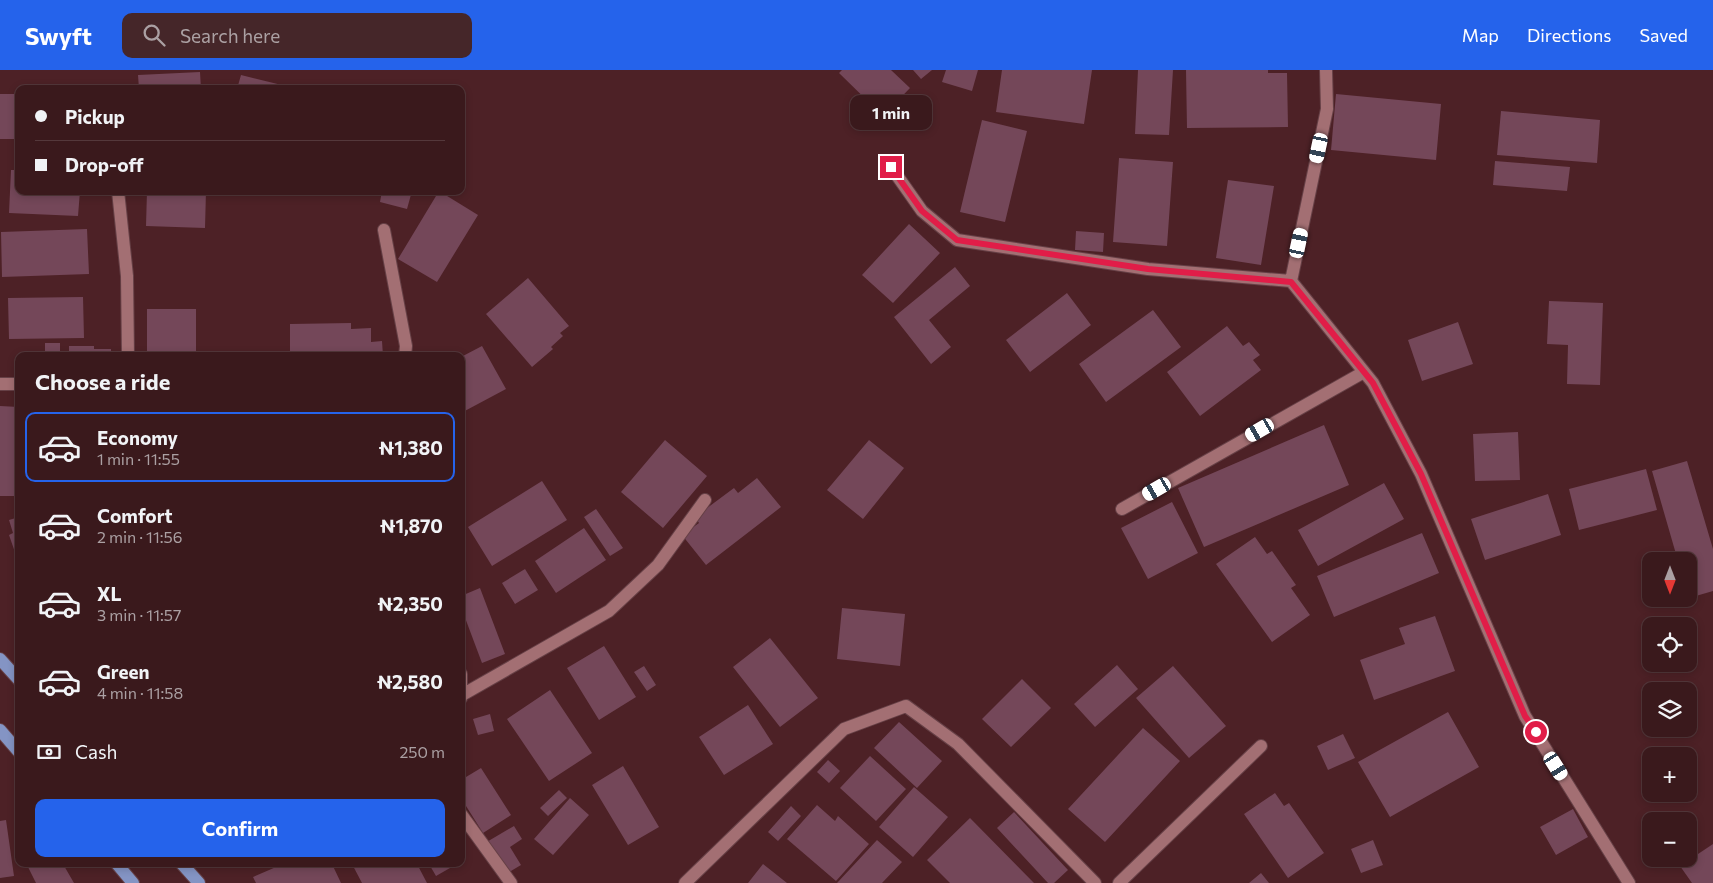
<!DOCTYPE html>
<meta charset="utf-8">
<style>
body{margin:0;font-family:Commissioner,sans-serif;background:#452629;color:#f1f3f6;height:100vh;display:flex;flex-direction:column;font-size:19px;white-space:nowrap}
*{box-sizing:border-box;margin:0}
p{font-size:16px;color:#aba0a3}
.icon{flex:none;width:28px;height:28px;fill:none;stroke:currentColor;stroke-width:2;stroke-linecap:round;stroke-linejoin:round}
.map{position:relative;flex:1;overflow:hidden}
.sheet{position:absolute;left:15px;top:282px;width:450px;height:515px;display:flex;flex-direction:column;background:#3a191c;border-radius:10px;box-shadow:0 2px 8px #0003,0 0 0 1px #54383b}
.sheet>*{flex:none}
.hud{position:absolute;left:15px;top:15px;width:450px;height:110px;border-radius:10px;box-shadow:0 2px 8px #0003,0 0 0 1px #54383b;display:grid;align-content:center;height:110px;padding:0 20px;background:#3a191c}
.needle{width:32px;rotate:180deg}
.fabs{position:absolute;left:1642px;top:482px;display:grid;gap:10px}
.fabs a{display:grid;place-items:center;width:55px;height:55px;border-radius:10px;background:#3a191c;box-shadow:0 2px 8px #0003,0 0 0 1px #54383b;font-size:25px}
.end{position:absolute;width:22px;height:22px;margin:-11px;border:6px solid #e11d48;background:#fff;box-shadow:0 0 0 2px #fff}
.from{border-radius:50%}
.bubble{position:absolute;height:35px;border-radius:10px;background:#3a191c;box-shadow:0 2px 8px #0003,0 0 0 1px #54383b;font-size:16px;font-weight:700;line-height:35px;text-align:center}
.car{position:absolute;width:15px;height:30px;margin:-15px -8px;border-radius:6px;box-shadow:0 0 4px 1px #0007;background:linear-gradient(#fff 24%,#345 0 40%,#fff 0 76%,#345 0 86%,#fff 0)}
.hud b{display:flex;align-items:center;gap:18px;height:48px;font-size:19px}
.hud b+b{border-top:1px solid #54383b}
.hud i{width:12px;height:12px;background:#f1f3f6}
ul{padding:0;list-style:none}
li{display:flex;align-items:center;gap:15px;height:70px;margin:0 10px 8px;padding:0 10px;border:2px solid transparent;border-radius:10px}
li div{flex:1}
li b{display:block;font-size:19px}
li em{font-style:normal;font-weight:700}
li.on{border-color:#2563eb}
li>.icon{width:45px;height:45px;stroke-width:1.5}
h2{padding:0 20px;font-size:22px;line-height:60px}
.pay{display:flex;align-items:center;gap:12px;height:55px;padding:0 20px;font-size:19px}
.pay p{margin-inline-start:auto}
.button{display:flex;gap:10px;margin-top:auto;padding:10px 20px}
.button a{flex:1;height:58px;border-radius:10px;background:#2563eb;color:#fff;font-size:20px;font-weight:700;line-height:58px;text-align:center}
header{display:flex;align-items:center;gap:30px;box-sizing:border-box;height:70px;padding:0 25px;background:#2563eb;color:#fff}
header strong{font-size:24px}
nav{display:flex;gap:28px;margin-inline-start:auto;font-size:18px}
.search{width:350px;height:45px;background:#452629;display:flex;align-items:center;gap:12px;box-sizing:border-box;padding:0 18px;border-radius:10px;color:#aba0a3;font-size:19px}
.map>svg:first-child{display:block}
.building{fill:#744759}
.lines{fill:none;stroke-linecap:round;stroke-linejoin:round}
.minor-casing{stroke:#664046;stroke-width:14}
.major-casing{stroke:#664046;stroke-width:14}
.minor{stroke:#a36f73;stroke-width:12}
.major{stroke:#8494c4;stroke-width:12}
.route{stroke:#e11d48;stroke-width:6}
</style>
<header>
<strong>Swyft</strong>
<div class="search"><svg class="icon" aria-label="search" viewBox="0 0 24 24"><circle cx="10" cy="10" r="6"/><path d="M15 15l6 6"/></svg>Search here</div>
<nav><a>Map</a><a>Directions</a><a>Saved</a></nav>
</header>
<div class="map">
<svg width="1713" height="813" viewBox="0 0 1713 813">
<rect width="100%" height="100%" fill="#4d2126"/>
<path class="building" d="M 842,0 L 891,0 L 910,18 L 883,46 L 839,3 Z
M 913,0 L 932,0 L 921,9 Z
M 946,0 L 978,0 L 972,21 L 942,12 Z
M 1002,0 L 1092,0 L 1084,54 L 996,42 Z
M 1138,0 L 1173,0 L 1169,65 L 1135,64 Z
M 1186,0 L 1268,0 L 1268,3 L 1287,3 L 1288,57 L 1187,58 Z
M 200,2 L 201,19 L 139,19 L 138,5 Z
M 241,5 L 294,18 L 293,19 L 237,19 Z
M 0,24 L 19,24 L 19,69 L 0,69 Z
M 1336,24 L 1441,34 L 1436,90 L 1331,80 Z
M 1501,41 L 1600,50 L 1597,93 L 1497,85 Z
M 982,50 L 1027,61 L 1005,152 L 960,142 Z
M 1119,88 L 1173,92 L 1167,176 L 1113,172 Z
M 1495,91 L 1570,97 L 1567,121 L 1493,115 Z
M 11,100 L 19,100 L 19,121 L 80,121 L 78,146 L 9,143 Z
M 1228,110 L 1274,116 L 1261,195 L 1216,188 Z
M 147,121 L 206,121 L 205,158 L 146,156 Z
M 382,121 L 412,121 L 407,139 L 380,132 Z
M 439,121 L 478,145 L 437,212 L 398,189 Z
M 909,154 L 940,183 L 893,233 L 862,205 Z
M 87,159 L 89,204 L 2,207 L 1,162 Z
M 1076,161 L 1104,163 L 1103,182 L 1075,180 Z
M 955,197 L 970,216 L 929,250 L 951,277 L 931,294 L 894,247 Z
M 528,208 L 569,256 L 560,263 L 563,266 L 551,277 L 553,279 L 532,297 L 486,244 Z
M 1067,223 L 1091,255 L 1030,302 L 1006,270 Z
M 83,227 L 84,268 L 9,269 L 8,228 Z
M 1549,231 L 1603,233 L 1600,315 L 1567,314 L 1568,275 L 1547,274 Z
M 147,239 L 196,239 L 196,286 L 147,286 Z
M 1153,240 L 1181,277 L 1106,332 L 1079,294 Z
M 1458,252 L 1473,294 L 1422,311 L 1408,270 Z
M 351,253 L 351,259 L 371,258 L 371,272 L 382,271 L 383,286 L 290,286 L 290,254 Z
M 1227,256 L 1243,276 L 1249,272 L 1260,285 L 1253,290 L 1261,300 L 1200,346 L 1167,302 Z
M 45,273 L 60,273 L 60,286 L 45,286 Z
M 69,276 L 94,276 L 94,279 L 111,279 L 111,286 L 69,286 Z
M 482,276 L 506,319 L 461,343 L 461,287 Z
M 0,336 L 19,337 L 19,426 L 0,426 Z
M 1324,355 L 1349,415 L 1204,477 L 1178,418 Z
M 1518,362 L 1520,410 L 1475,411 L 1473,364 Z
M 665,370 L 707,406 L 663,458 L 621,422 Z
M 869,370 L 904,398 L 863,449 L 827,420 Z
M 1687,391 L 1713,479 L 1713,521 L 1689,528 L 1689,491 L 1678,491 L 1652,401 Z
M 1646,399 L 1657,440 L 1579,460 L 1569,419 Z
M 757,408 L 781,437 L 706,495 L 682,465 L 699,453 L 695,447 L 734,418 L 738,423 Z
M 542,411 L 567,450 L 492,496 L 468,457 Z
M 1384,413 L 1404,449 L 1318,496 L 1298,460 Z
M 1548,424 L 1561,465 L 1485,490 L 1471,449 Z
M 1172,432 L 1198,483 L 1148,509 L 1121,458 Z
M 596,439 L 623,478 L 610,486 L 584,447 Z
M 19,447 L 19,488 L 17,488 L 9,465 L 13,463 L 9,450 Z
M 584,458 L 606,490 L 556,523 L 535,491 Z
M 1422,463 L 1439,503 L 1334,547 L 1317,506 Z
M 1255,467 L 1267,484 L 1272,481 L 1296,515 L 1291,518 L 1310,545 L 1272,572 L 1216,494 Z
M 525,499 L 538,520 L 515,534 L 502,513 Z
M 480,518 L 505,584 L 482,593 L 461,537 L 461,526 Z
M 842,538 L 905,544 L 900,596 L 837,589 Z
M 1435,546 L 1455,601 L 1374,630 L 1360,590 L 1405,574 L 1399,558 Z
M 770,568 L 818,628 L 780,657 L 733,597 Z
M 604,576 L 636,627 L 599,650 L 567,598 Z
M 1117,595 L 1138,619 L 1095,657 L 1074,634 Z
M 644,596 L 656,615 L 647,621 L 634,602 Z
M 1173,596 L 1226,656 L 1189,688 L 1136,628 Z
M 1022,609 L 1051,638 L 1011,677 L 982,649 Z
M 550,620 L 592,683 L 549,711 L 507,649 Z
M 748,635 L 773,674 L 724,705 L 699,667 Z
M 1448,642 L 1479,697 L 1390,747 L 1358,692 Z
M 490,644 L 494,661 L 478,665 L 473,649 Z
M 899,652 L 942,691 L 917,718 L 874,678 Z
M 1143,658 L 1180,691 L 1105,772 L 1068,739 Z
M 1343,664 L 1355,688 L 1328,700 L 1317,676 Z
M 870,686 L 906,719 L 876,751 L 840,718 Z
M 828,690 L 840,701 L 829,713 L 817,702 Z
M 623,696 L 659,757 L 628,775 L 592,715 Z
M 481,698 L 511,745 L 483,763 L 461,728 L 461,710 Z
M 914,717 L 948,747 L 913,787 L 879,757 Z
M 559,720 L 567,728 L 548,746 L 540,738 Z
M 1275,723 L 1284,736 L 1289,733 L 1324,783 L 1288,808 L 1244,744 Z
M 570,728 L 589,745 L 553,785 L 534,769 Z
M 817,735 L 835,751 L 838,746 L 869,774 L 836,811 L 787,769 Z
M 791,736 L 801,746 L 778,771 L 768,762 Z
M 1573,739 L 1588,767 L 1556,785 L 1540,757 Z
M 1014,742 L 1068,800 L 1054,813 L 1048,813 L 997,758 Z
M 970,748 L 1034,813 L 950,813 L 927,790 Z
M 6,750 L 14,806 L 0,808 L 0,751 Z
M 514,756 L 522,769 L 510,777 L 521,795 L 506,804 L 485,773 Z
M 877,770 L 902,792 L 882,813 L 837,813 Z
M 1373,770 L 1383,795 L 1361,803 L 1351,779 Z
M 1713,774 L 1713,813 L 1692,813 L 1680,796 Z
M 30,794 L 44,794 L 45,797 L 51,794 L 63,794 L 74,813 L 36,813 L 27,795 Z
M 283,794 L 332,794 L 341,813 L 256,813 L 253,807 Z
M 352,794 L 417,794 L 427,813 L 362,813 Z
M 429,794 L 457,794 L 436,806 Z
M 763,794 L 787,813 L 748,813 Z
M 1261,803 L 1269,813 L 1249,813 Z"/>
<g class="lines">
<defs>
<path id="minor" d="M 891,97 L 922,141 L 957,170 L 1148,199 L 1291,211 L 1373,313 L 1421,404 L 1525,646 L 1629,813
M 118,121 L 127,206 L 128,286
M 384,160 L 406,276 L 405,286
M 1291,211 L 1327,39 L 1326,0
M 0,314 L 19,314
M 1122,439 L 1364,302
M 461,604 L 461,628
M 462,625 L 609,541 L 658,495 L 705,430
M 461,744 L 511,813
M 685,813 L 844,659 L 906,636 L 958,674 L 1095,813
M 1119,813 L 1261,676"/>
<path id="major" d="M 0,589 L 19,610
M 0,660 L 19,682
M 117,794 L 133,813
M 182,794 L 199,813"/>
</defs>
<use href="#minor" class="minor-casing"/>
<use href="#major" class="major-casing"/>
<use href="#minor" class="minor"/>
<use href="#major" class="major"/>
</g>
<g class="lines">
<path class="route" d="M 891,97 L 922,141 L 957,170 L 1148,199 L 1291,212 L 1373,313 L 1421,404 L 1525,646 L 1536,662"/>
</g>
</svg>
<div class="fabs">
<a><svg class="needle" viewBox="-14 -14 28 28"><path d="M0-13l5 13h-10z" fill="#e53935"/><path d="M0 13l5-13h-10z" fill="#aba0a3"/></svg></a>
<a><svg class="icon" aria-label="locate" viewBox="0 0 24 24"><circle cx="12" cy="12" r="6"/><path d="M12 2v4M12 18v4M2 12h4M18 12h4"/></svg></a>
<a><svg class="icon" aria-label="layers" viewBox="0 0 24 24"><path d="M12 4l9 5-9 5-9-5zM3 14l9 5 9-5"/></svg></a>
<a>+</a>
<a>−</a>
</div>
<i class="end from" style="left:1536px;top:662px"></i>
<i class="end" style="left:891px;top:97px"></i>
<div class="bubble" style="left:850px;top:25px;width:82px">1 min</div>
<i class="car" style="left:1319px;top:78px;rotate:192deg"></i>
<i class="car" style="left:1299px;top:173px;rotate:12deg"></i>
<i class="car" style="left:1260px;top:360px;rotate:240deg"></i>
<i class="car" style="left:1157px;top:419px;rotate:240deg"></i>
<i class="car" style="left:1556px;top:696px;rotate:148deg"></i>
<div class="hud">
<b><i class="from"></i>Pickup</b>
<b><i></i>Drop-off</b>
</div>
<section class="sheet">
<h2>Choose a ride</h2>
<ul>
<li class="on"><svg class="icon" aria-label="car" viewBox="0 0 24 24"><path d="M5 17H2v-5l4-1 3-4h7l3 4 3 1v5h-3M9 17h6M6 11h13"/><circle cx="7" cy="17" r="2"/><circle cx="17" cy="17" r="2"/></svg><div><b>Economy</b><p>1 min · 11:55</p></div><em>₦1,380</em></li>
<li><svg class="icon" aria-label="car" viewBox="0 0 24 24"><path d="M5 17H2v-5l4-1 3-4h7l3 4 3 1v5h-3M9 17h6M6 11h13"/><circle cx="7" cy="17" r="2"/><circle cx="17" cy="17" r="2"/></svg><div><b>Comfort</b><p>2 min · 11:56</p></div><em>₦1,870</em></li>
<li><svg class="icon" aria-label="car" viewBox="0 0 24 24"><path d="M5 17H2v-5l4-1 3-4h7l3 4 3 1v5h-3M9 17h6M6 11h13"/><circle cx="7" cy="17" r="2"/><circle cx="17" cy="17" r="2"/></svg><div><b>XL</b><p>3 min · 11:57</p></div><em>₦2,350</em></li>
<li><svg class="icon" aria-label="car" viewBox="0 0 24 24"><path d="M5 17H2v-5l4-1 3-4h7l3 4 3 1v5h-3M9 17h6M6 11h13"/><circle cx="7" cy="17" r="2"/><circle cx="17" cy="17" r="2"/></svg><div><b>Green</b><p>4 min · 11:58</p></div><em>₦2,580</em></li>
</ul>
<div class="pay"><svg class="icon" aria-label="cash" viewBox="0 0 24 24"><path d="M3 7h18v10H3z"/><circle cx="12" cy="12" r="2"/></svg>Cash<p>250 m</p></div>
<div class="button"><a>Confirm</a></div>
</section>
</div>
